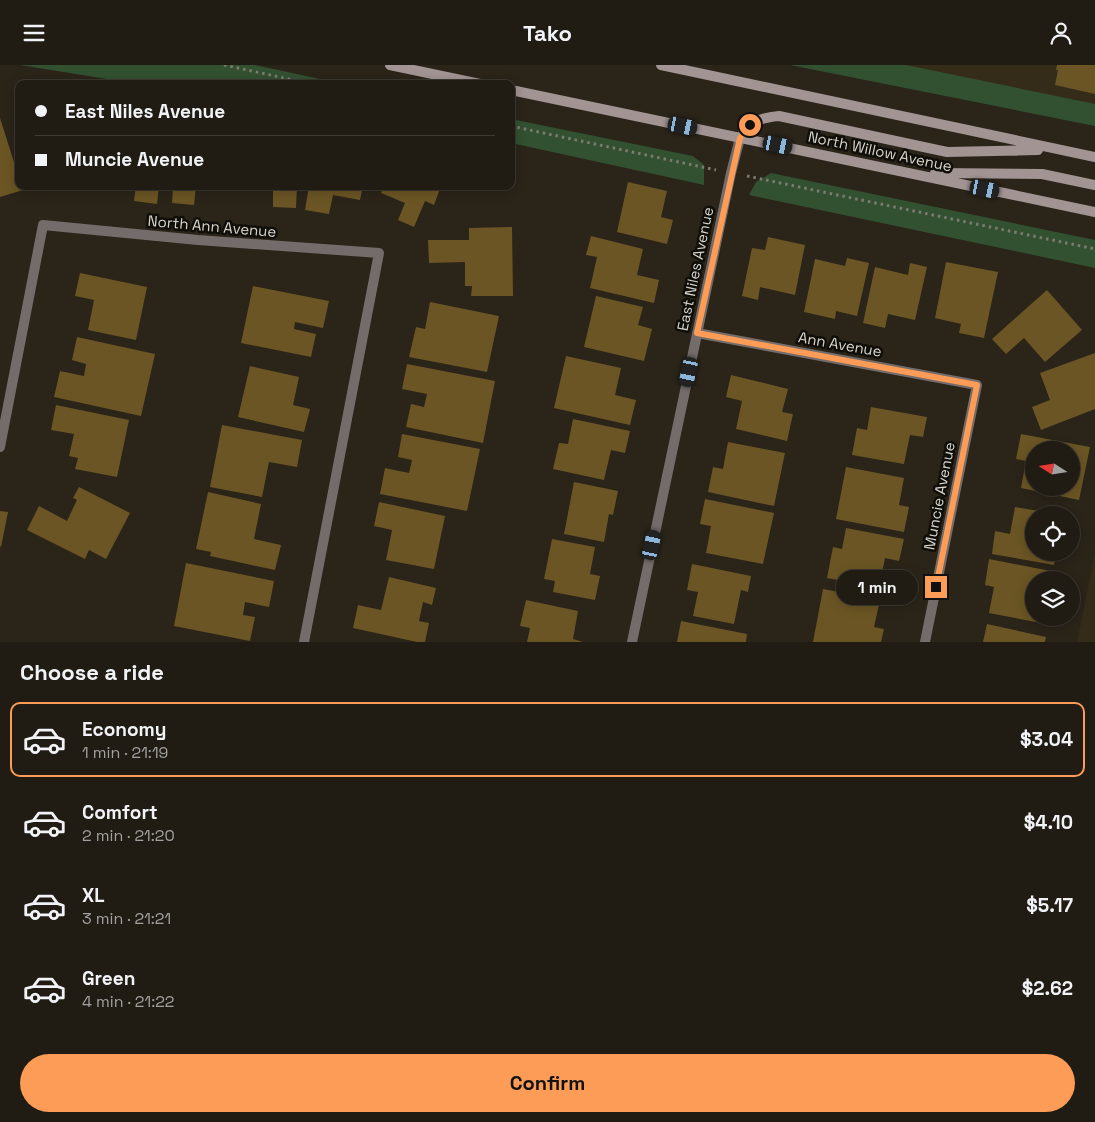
<!DOCTYPE html>
<meta charset="utf-8">
<style>
body{margin:0;font-family:"Space Grotesk",sans-serif;background:#28241c;color:#f1f3f6;height:100vh;display:flex;flex-direction:column;font-size:19px;white-space:nowrap}
*{box-sizing:border-box;margin:0}
p{font-size:16px;color:#a2a1a0}
.icon{flex:none;width:28px;height:28px;fill:none;stroke:currentColor;stroke-width:2;stroke-linecap:round;stroke-linejoin:round}
.map{position:relative;height:577px;overflow:hidden}
.details{display:flex;flex-direction:column;background:#201b13;flex:1}
.details>*{flex:none}
.banner{position:absolute;left:15px;top:15px;width:500px;height:110px;border-radius:10px;box-shadow:0 2px 12px #0003,0 0 0 1px #3d3933;display:grid;align-content:center;height:110px;padding:0 20px;background:#201b13}
.needle{width:32px;rotate:282deg}
.buttons{position:absolute;left:1025px;top:376px;display:grid;gap:10px}
.buttons a{display:grid;place-items:center;width:55px;height:55px;border-radius:50%;background:#201b13;box-shadow:0 2px 12px #0003,0 0 0 1px #3d3933;font-size:25px}
.end{position:absolute;width:22px;height:22px;margin:-11px;border:6px solid #fd9c56;background:#111;box-shadow:0 0 0 2px #111}
.from{border-radius:50%}
.bubble{position:absolute;height:35px;border-radius:18px;background:#201b13;box-shadow:0 2px 12px #0003,0 0 0 1px #3d3933;font-size:16px;font-weight:800;line-height:35px;text-align:center}
.car{position:absolute;width:15px;height:30px;margin:-15px -8px;border-radius:6px;box-shadow:0 0 4px 1px #0007;background:linear-gradient(#222 24%,#8ab4d8 0 40%,#222 0 76%,#8ab4d8 0 86%,#222 0)}
.banner b{display:flex;align-items:center;gap:18px;height:48px;font-size:19px}
.banner b+b{border-top:1px solid #3d3933}
.banner i{width:12px;height:12px;background:#f1f3f6}
ul{padding:0;list-style:none}
li{display:flex;align-items:center;gap:15px;height:75px;margin:0 10px 8px;padding:0 10px;border:2px solid transparent;border-radius:10px}
li div{flex:1}
li b{display:block;font-size:19px}
li em{font-style:normal;font-weight:800}
li.selected{border-color:#fd9c56}
li>.icon{width:45px;height:45px;stroke-width:1.5}
h2{padding:0 20px;font-size:22px;line-height:60px}
.primary-button{display:flex;gap:10px;margin-top:auto;padding:10px 20px}
.primary-button a{flex:1;height:58px;border-radius:30px;background:#fd9c56;color:#111;font-size:20px;font-weight:800;line-height:58px;text-align:center}
header{display:flex;justify-content:space-between;align-items:center;height:65px;padding:0 20px;background:#201b13;font-size:22px;font-weight:800}
.map>svg:first-child{display:block}
.built{fill:#342b19}
.green{fill:#325131}
.building{fill:#6b5524;fill-rule:evenodd}
.lines{fill:none;stroke-linecap:round;stroke-linejoin:round}
.path{stroke:#7e7a70;stroke-width:3;stroke-dasharray:2.5 4;stroke-linecap:butt}
.street{stroke:#746c6b;stroke-width:10}
.secondary{stroke:#a19493;stroke-width:10}
.route{stroke:#fd9c56;stroke-width:6}
.labels{text-anchor:middle;dominant-baseline:central;stroke-width:5;stroke-linejoin:round;paint-order:stroke}
.street-label{font-size:15px;fill:#d7d4cc;stroke:#100e09}
</style>
<header><svg class="icon" aria-label="menu" viewBox="0 0 24 24"><path d="M4 6h16M4 12h16M4 18h16"/></svg>Tako<svg class="icon" aria-label="person" viewBox="0 0 24 24"><circle cx="12" cy="8" r="4"/><path d="M4 21q1-7 8-7t8 7"/></svg></header>
<div class="map">
<svg width="1095" height="577" viewBox="0 0 1095 577">
<rect width="100%" height="100%" fill="#2a2419"/>
<path class="built" d="M 905,0 L 1095,0 L 1095,40 Z
M 1095,487 L 1095,577 L 1077,577 Z"/>
<path class="green" d="M 20,0 L 255,0 L 343,19 L 157,19 L 113,15 Z
M 790,0 L 906,0 L 1095,39 L 1095,61 Z
M 511,54 L 693,91 L 704,100 L 704,120 L 511,78 Z
M 771,108 L 1095,175 L 1095,203 L 749,130 L 756,117 Z"/>
<path class="building" d="M 1057,0 L 1095,0 L 1095,29 L 1055,20 L 1058,5 L 1056,5 Z
M 0,53 L 19,113 L 19,121 L 21,121 L 23,125 L 0,132 Z
M 628,117 L 667,126 L 661,152 L 673,155 L 667,179 L 617,167 Z
M 136,121 L 159,121 L 157,139 L 134,136 Z
M 173,121 L 196,121 L 194,140 L 172,138 Z
M 243,121 L 297,121 L 296,143 L 273,142 L 273,126 L 243,125 Z
M 309,121 L 363,121 L 360,135 L 333,130 L 329,149 L 305,145 Z
M 384,121 L 441,121 L 434,140 L 425,136 L 414,162 L 398,155 L 405,138 L 381,128 Z
M 512,162 L 513,231 L 471,231 L 472,221 L 465,221 L 465,197 L 429,198 L 428,175 L 469,175 L 469,163 Z
M 591,171 L 643,184 L 637,210 L 659,215 L 654,238 L 590,223 L 597,192 L 586,190 Z
M 768,172 L 805,180 L 795,230 L 760,222 L 758,235 L 742,231 L 752,183 L 765,185 Z
M 847,193 L 869,198 L 857,251 L 836,246 L 835,254 L 804,247 L 815,194 L 845,201 Z
M 946,197 L 998,207 L 984,273 L 959,268 L 961,259 L 935,253 Z
M 910,198 L 927,202 L 915,255 L 888,249 L 885,263 L 863,258 L 875,202 L 908,210 Z
M 80,208 L 147,222 L 136,275 L 88,265 L 94,235 L 75,231 Z
M 253,221 L 329,236 L 323,263 L 295,257 L 294,264 L 316,269 L 311,292 L 241,278 Z
M 1047,225 L 1082,265 L 1045,297 L 1024,273 L 1006,289 L 992,274 Z
M 596,231 L 643,242 L 638,260 L 652,264 L 644,296 L 584,282 Z
M 430,237 L 499,251 L 487,307 L 409,292 L 416,262 L 425,264 Z
M 77,272 L 155,289 L 141,351 L 54,332 L 60,306 L 84,311 L 86,299 L 72,295 Z
M 1095,288 L 1095,344 L 1041,365 L 1032,342 L 1050,335 L 1040,308 Z
M 566,291 L 621,303 L 615,330 L 636,335 L 630,360 L 554,343 Z
M 407,299 L 495,316 L 483,378 L 406,362 L 411,339 L 424,342 L 427,329 L 402,324 Z
M 250,301 L 299,312 L 293,340 L 310,344 L 304,367 L 238,352 Z
M 731,310 L 788,324 L 782,347 L 793,349 L 787,376 L 736,364 L 742,336 L 726,332 Z
M 56,340 L 129,355 L 117,412 L 75,404 L 78,393 L 69,391 L 74,369 L 51,365 Z
M 871,342 L 927,352 L 923,372 L 910,370 L 904,399 L 852,390 L 857,363 L 867,365 Z
M 573,354 L 630,366 L 625,388 L 611,385 L 604,415 L 553,404 L 559,378 L 568,379 Z
M 222,360 L 302,375 L 297,402 L 269,397 L 262,432 L 210,422 Z
M 402,369 L 480,384 L 467,446 L 380,429 L 385,403 L 409,408 L 412,395 L 398,392 Z
M 1021,369 L 1090,382 L 1079,435 L 1021,423 L 1026,396 L 1016,394 ZM 1034,385 L 1071,385 L 1071,422 L 1034,422 Z
M 728,377 L 785,388 L 774,441 L 708,427 L 713,402 L 723,404 Z
M 846,402 L 904,413 L 899,440 L 909,442 L 904,467 L 836,454 Z
M 574,417 L 618,426 L 613,450 L 609,449 L 604,477 L 564,469 Z
M 79,422 L 130,448 L 106,494 L 89,485 L 85,494 L 27,465 L 39,441 L 67,456 L 77,435 L 73,433 Z
M 208,427 L 261,439 L 254,474 L 281,480 L 275,505 L 210,491 L 211,487 L 196,484 Z
M 705,434 L 774,448 L 763,499 L 706,488 L 711,461 L 700,459 Z
M 379,437 L 445,451 L 434,504 L 386,495 L 392,465 L 374,461 Z
M 1015,442 L 1057,449 L 1034,450 L 1034,488 L 1056,488 L 1054,500 L 992,489 L 995,466 L 1010,469 Z
M 0,446 L 8,447 L 1,482 L 0,481 Z
M 846,463 L 904,474 L 899,496 L 885,493 L 879,523 L 827,513 L 833,482 L 842,484 Z
M 552,474 L 595,482 L 590,509 L 600,511 L 595,535 L 553,527 L 555,516 L 544,514 Z
M 989,494 L 1056,507 L 1054,515 L 1034,515 L 1034,552 L 1047,552 L 1046,559 L 989,548 L 994,522 L 985,520 Z
M 186,498 L 274,516 L 269,542 L 245,537 L 243,550 L 255,552 L 250,576 L 174,561 Z
M 692,499 L 751,511 L 748,527 L 741,525 L 734,559 L 693,551 L 698,527 L 687,525 Z
M 389,512 L 436,523 L 432,540 L 423,537 L 419,556 L 429,558 L 425,577 L 417,577 L 353,563 L 358,540 L 381,545 Z
M 823,524 L 880,535 L 874,562 L 884,564 L 881,577 L 813,577 Z
M 526,535 L 578,546 L 573,574 L 583,577 L 527,577 L 530,563 L 520,561 Z
M 681,556 L 747,569 L 746,577 L 677,577 Z
M 987,559 L 1046,572 L 1045,577 L 983,577 Z"/>
<g class="lines">
<path class="path" d="M 224,0 L 312,19
M 511,61 L 716,105
M 747,111 L 1095,184"/>
<path class="street" d="M 697,268 L 977,320 L 925,577
M 0,382 L 43,160 L 198,175 L 379,188 L 304,577
M 632,577 L 731,108 L 740,73"/>
<path class="secondary" d="M 390,0 L 480,19
M 661,0 L 1095,92
M 511,25 L 1095,147
M 740,73 C 753,56 758,53 779,51 L 947,87 L 1038,85
M 935,108 L 1042,109 L 1095,120"/>
</g>
<g class="lines">
<path class="route" d="M 750,60 L 740,73 L 697,268 L 977,320 L 936,522"/>
</g>
<g class="labels">
<g class="street-label">
<text transform="translate(880 86) rotate(12)">North Willow Avenue</text>
<text transform="translate(212 161) rotate(5)">North Ann Avenue</text>
<text transform="translate(695 204) rotate(-78)">East Niles Avenue</text>
<text transform="translate(840 279) rotate(10)">Ann Avenue</text>
<text transform="translate(939 431) rotate(-79)">Muncie Avenue</text>
</g>
</g>
</svg>
<div class="buttons">
<a><svg class="needle" viewBox="-14 -14 28 28"><path d="M0-13l5 13h-10z" fill="#e53935"/><path d="M0 13l5-13h-10z" fill="#a2a1a0"/></svg></a>
<a><svg class="icon" aria-label="locate" viewBox="0 0 24 24"><circle cx="12" cy="12" r="6"/><path d="M12 2v4M12 18v4M2 12h4M18 12h4"/></svg></a>
<a><svg class="icon" aria-label="layers" viewBox="0 0 24 24"><path d="M12 4l9 5-9 5-9-5zM3 14l9 5 9-5"/></svg></a>
</div>
<i class="end from" style="left:750px;top:60px"></i>
<i class="end" style="left:936px;top:522px"></i>
<div class="bubble" style="left:836px;top:505px;width:82px">1 min</div>
<i class="car" style="left:683px;top:61px;rotate:102deg"></i>
<i class="car" style="left:778px;top:80px;rotate:102deg"></i>
<i class="car" style="left:985px;top:124px;rotate:102deg"></i>
<i class="car" style="left:689px;top:307px;rotate:192deg"></i>
<i class="car" style="left:652px;top:480px;rotate:12deg"></i>
<div class="banner">
<b><i class="from"></i>East Niles Avenue</b>
<b><i></i>Muncie Avenue</b>
</div>
</div>
<section class="details">
<h2>Choose a ride</h2>
<ul>
<li class="selected"><svg class="icon" aria-label="car" viewBox="0 0 24 24"><path d="M5 17H2v-5l4-1 3-4h7l3 4 3 1v5h-3M9 17h6M6 11h13"/><circle cx="7" cy="17" r="2"/><circle cx="17" cy="17" r="2"/></svg><div><b>Economy</b><p>1 min · 21:19</p></div><em>$3.04</em></li>
<li><svg class="icon" aria-label="car" viewBox="0 0 24 24"><path d="M5 17H2v-5l4-1 3-4h7l3 4 3 1v5h-3M9 17h6M6 11h13"/><circle cx="7" cy="17" r="2"/><circle cx="17" cy="17" r="2"/></svg><div><b>Comfort</b><p>2 min · 21:20</p></div><em>$4.10</em></li>
<li><svg class="icon" aria-label="car" viewBox="0 0 24 24"><path d="M5 17H2v-5l4-1 3-4h7l3 4 3 1v5h-3M9 17h6M6 11h13"/><circle cx="7" cy="17" r="2"/><circle cx="17" cy="17" r="2"/></svg><div><b>XL</b><p>3 min · 21:21</p></div><em>$5.17</em></li>
<li><svg class="icon" aria-label="car" viewBox="0 0 24 24"><path d="M5 17H2v-5l4-1 3-4h7l3 4 3 1v5h-3M9 17h6M6 11h13"/><circle cx="7" cy="17" r="2"/><circle cx="17" cy="17" r="2"/></svg><div><b>Green</b><p>4 min · 21:22</p></div><em>$2.62</em></li>
</ul>
<div class="primary-button"><a>Confirm</a></div>
</section>
